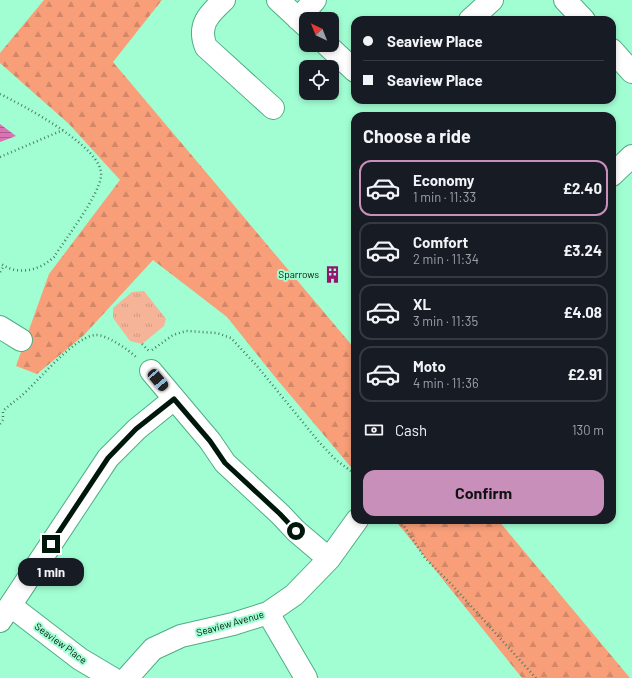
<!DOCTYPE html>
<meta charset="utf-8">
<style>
body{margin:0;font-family:Barlow,sans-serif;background:#242831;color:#f1f3f6;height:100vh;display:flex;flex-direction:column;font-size:15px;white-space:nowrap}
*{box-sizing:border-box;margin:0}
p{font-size:13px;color:#9ea1a6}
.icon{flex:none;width:22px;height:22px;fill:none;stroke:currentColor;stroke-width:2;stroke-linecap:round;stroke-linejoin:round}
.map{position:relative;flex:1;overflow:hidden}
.drawer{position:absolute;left:351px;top:112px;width:265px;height:412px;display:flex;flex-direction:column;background:#171b24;border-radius:12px;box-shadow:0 2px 6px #0003}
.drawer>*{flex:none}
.banner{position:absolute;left:351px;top:16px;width:265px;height:88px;border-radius:12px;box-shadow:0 2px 6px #0003;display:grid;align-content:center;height:88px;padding:0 12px;background:#171b24}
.needle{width:26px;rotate:317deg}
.tools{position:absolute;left:299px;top:12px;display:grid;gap:8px}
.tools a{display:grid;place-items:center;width:40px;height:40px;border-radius:8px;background:#171b24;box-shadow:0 2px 6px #0003;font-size:20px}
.end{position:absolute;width:18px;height:18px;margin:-9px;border:5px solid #00170c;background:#fff;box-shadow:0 0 0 2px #fff}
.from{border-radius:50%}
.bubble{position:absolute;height:28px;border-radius:12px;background:#171b24;box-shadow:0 2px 6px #0003;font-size:13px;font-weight:700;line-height:28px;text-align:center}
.car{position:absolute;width:12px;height:24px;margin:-12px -6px;border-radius:5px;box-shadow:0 0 3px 1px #0007;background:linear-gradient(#222 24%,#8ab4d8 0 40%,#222 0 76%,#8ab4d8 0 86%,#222 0)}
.banner b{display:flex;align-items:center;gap:14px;height:38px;font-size:15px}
.banner b+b{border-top:1px solid #363941}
.banner i{width:10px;height:10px;background:#f1f3f6}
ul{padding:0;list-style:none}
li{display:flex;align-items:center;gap:12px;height:56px;margin:0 8px 6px;padding:0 4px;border:2px solid #363941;border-radius:12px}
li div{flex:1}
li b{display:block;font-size:15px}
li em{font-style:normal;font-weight:700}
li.selected{border-color:#c78fb9}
li>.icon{width:36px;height:36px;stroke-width:1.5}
h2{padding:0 12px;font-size:18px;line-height:48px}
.pay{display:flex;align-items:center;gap:10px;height:44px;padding:0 12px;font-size:15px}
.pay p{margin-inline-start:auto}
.primary-button{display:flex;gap:8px;margin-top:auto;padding:8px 12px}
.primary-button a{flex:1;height:46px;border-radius:12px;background:#c78fb9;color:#111;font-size:16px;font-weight:700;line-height:46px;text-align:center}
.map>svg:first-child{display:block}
.grass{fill:url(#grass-tufts)}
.forest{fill:url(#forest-firs)}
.water{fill:url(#water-rules)}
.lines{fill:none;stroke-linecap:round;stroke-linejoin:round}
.minor-casing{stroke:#4fad85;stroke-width:24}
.path{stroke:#497f66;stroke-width:2.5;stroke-dasharray:1 3;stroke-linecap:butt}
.minor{stroke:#fff;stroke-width:22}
.route{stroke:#00170c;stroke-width:5}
.labels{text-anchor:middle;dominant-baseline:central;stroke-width:4;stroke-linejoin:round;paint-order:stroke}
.poi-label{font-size:10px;fill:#00170c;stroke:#a1fed3;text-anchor:end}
.street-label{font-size:10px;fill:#00170c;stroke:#a1fed3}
</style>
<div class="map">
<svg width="632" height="678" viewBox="0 0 632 678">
<defs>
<pattern id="grass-tufts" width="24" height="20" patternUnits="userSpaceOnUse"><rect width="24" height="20" fill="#f5b398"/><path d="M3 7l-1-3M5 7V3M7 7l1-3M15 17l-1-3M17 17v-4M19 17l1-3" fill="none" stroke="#d09982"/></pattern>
<pattern id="forest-firs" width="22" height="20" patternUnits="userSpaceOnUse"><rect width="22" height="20" fill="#f89e79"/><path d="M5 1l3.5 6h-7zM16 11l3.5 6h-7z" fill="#d38767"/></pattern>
<pattern id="water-rules" width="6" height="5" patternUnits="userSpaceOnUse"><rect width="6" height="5" fill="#d973b3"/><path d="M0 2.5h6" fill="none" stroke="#ae5d90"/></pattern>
</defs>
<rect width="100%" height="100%" fill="#a1fed3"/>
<path class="grass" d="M 144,291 L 166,319 L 164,326 L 142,344 L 130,341 L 113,318 L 113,308 L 132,292 Z"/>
<path class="forest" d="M 44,0 L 162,0 L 113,62 L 355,349 L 355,472 L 275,377 L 227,317 L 153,260 L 84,335 L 37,374 L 16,366 L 49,274 L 120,180 L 69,124 L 0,63 L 0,53 Z
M 395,520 L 498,520 L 630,678 L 522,678 Z"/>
<path class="water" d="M 0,124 L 16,136 L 0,142 Z"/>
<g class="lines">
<defs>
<path id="minor" d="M 224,0 C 209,14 197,25 206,47 L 273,108
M 278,0 L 306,26
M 565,0 L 584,20
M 298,19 L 315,0
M 470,20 L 492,0
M 327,45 L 355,71
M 612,50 L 632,72
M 612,175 L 632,156
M 0,327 L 21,340
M 151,371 L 210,441 L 225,463 L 280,514 L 296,531 L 329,559
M 11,606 L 80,659 L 112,678
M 268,613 L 306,678
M 0,621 L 108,458 L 137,429 L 174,399
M 127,678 L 153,649 L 181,636 L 233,624 L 268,613 L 294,595 L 329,559 L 357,520"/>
</defs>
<use href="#minor" class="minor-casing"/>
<path class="path" d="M 0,94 C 22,105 105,148 101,176 C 99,196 66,238 54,257 C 39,271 17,276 0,263
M 0,157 L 63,130
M 0,272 L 4,266
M 142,344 L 149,351
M 152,350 L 173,335 L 186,331 L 217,333 L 231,338 L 257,366 L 319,442 L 336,460 L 355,474
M 0,424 L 3,420 L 3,411 C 8,406 14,402 20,397 C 38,382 72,338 95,335 C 106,334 129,350 137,358
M 400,520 L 425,558 L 452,585 L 536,678"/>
<use href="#minor" class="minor"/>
</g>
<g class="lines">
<path class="route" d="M 51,544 L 108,458 L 136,429 L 174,399 L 210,441 L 225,463 L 280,514 L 296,531"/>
</g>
<defs>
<symbol id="building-bare" viewBox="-9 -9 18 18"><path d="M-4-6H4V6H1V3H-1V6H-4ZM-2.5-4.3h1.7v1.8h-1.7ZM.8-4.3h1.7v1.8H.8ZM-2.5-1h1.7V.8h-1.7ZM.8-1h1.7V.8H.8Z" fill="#93156f" stroke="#a1fed3" stroke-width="2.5" paint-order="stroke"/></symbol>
</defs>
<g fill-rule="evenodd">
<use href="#building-bare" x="320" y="262" width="25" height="25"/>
</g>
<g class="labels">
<g class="poi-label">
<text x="319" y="274">Sparrows</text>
</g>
<g class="street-label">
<text transform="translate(230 623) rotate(-16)">Seaview Avenue</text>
<text transform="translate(61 643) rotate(36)">Seaview Place</text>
</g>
</g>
</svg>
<div class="tools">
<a><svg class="needle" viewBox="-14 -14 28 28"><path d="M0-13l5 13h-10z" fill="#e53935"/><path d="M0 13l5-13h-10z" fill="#9ea1a6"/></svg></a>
<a><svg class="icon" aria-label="locate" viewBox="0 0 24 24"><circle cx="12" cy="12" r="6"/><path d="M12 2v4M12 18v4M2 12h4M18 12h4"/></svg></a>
</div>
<i class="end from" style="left:296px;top:531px"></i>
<i class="end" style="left:51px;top:544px"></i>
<div class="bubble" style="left:18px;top:558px;width:66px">1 min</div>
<i class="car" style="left:158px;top:380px;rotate:140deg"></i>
<div class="banner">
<b><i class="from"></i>Seaview Place</b>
<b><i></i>Seaview Place</b>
</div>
<section class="drawer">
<h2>Choose a ride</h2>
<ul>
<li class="selected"><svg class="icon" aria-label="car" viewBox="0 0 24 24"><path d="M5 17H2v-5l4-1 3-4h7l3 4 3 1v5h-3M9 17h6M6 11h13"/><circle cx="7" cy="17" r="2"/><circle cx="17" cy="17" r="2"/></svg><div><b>Economy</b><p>1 min · 11:33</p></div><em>£2.40</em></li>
<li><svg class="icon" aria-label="car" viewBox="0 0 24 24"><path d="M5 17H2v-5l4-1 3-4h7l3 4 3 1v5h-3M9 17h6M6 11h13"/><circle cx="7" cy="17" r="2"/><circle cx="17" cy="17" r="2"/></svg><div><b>Comfort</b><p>2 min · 11:34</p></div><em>£3.24</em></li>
<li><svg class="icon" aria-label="car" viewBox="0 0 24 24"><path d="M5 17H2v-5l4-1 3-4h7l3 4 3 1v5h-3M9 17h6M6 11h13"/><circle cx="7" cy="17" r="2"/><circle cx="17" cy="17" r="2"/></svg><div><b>XL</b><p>3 min · 11:35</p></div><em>£4.08</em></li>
<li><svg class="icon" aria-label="car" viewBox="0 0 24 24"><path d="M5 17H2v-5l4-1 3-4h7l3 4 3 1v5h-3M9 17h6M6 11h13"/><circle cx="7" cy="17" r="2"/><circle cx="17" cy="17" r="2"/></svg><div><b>Moto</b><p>4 min · 11:36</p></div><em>£2.91</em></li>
</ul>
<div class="pay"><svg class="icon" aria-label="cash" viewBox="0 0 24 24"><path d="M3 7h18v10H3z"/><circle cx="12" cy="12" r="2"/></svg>Cash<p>130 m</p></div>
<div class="primary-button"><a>Confirm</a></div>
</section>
</div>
